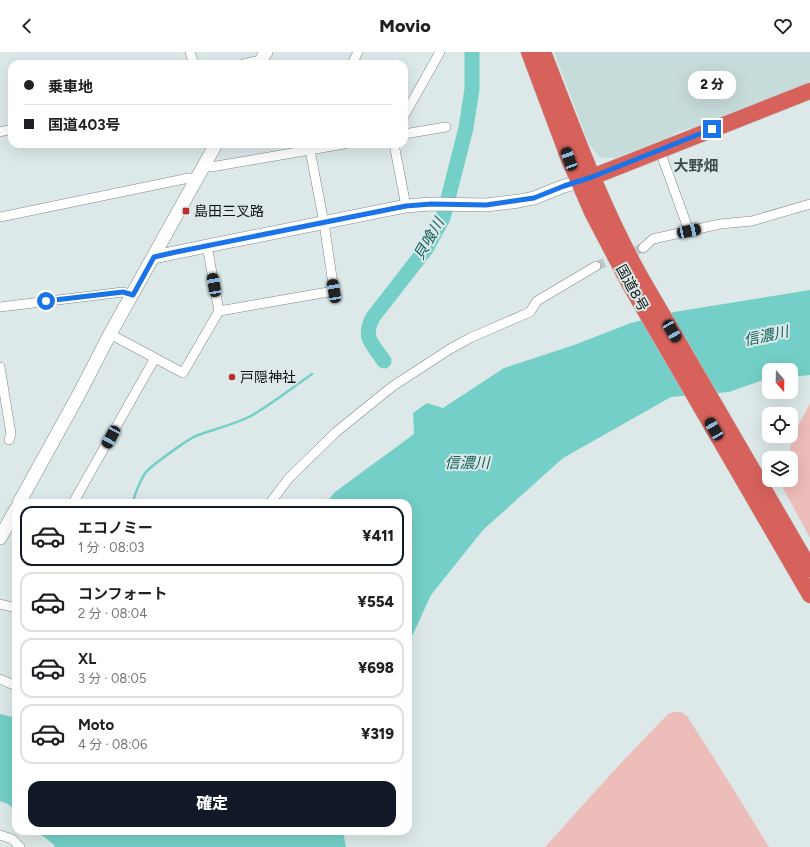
<!DOCTYPE html>
<html lang="ja">
<meta charset="utf-8">
<style>
body{margin:0;font-family:Figtree,"Noto Sans JP",sans-serif;background:#f2f2f2;color:#202124;height:100vh;display:flex;flex-direction:column;font-size:15px;white-space:nowrap}
*{box-sizing:border-box;margin:0}
p{font-size:13px;color:#757577}
.icon{flex:none;width:22px;height:22px;fill:none;stroke:currentColor;stroke-width:2;stroke-linecap:round;stroke-linejoin:round}
.map{position:relative;flex:1;overflow:hidden}
.details{position:absolute;left:12px;top:447px;width:400px;height:336px;display:flex;flex-direction:column;background:#fff;border-radius:12px;box-shadow:0 4px 16px #0002}
.details>*{flex:none}
.top-card{position:absolute;left:8px;top:8px;width:400px;height:88px;border-radius:12px;box-shadow:0 4px 16px #0002;display:grid;align-content:center;height:88px;padding:0 16px;background:#fff}
.needle{width:26px;rotate:160deg}
.controls{position:absolute;left:762px;top:311px;display:grid;gap:8px}
.controls a{display:grid;place-items:center;width:36px;height:36px;border-radius:8px;background:#fff;box-shadow:0 4px 16px #0002;font-size:20px}
.end{position:absolute;width:18px;height:18px;margin:-9px;border:5px solid #1a73e8;background:#fff;box-shadow:0 0 0 2px #fff}
.from{border-radius:50%}
.bubble{position:absolute;height:28px;border-radius:12px;background:#fff;box-shadow:0 4px 16px #0002;font-size:13px;font-weight:800;line-height:28px;text-align:center}
.car{position:absolute;width:12px;height:24px;margin:-12px -6px;border-radius:5px;box-shadow:0 0 3px 1px #0007;background:linear-gradient(#222 24%,#8ab4d8 0 40%,#222 0 76%,#8ab4d8 0 86%,#222 0)}
.top-card b{display:flex;align-items:center;gap:14px;height:38px;font-size:15px}
.top-card b+b{border-top:1px solid #e0e0e0}
.top-card i{width:10px;height:10px;background:#202124}
ul{padding:7px 0 0;list-style:none}
li{display:flex;align-items:center;gap:12px;height:60px;margin:0 8px 6px;padding:0 8px;border:2px solid #e0e0e0;border-radius:12px}
li div{flex:1}
li b{display:block;font-size:15px}
li em{font-style:normal;font-weight:800}
li.active{border-color:#111827}
li>.icon{width:36px;height:36px;stroke-width:1.5}
.primary-button{display:flex;gap:8px;margin-top:auto;padding:8px 16px}
.primary-button a{flex:1;height:46px;border-radius:12px;background:#111827;color:#fff;font-size:16px;font-weight:800;line-height:46px;text-align:center}
header{display:flex;justify-content:space-between;align-items:center;height:52px;padding:0 16px;background:#fff;font-size:18px;font-weight:800}
.map>svg:first-child{display:block}
.built{fill:#c6dcda}
.green{fill:#edbdb9}
.water{fill:#73cfc7}
.lines{fill:none;stroke-linecap:round;stroke-linejoin:round}
.stream{stroke:#73cfc7;stroke-width:2.5}
.river{stroke:#73cfc7;stroke-width:15}
.street-tunnel{stroke:#bdc9c8;stroke-width:9;stroke-dasharray:9 4.5;stroke-linecap:butt}
.street-casing{stroke:#7e8a89;stroke-width:10}
.secondary-casing{stroke:#7e8a89;stroke-width:14}
.highway-casing{stroke:#c5c6c6;stroke-width:17}
.street{stroke:#fff;stroke-width:9}
.secondary{stroke:#fff;stroke-width:13}
.highway{stroke:#d7625c;stroke-width:16}
.route{stroke:#1a73e8;stroke-width:5}
.poi-dot{fill:#bb2b2e;stroke:#dce9e8;stroke-width:1.5}
.labels{text-anchor:middle;dominant-baseline:central;stroke-width:4;stroke-linejoin:round;paint-order:stroke}
.poi-label{font-size:14px;fill:#0c1110;stroke:#dce9e8;text-anchor:start}
.street-label{font-size:14px;fill:#0c1110;stroke:#dce9e8}
.neighbourhood-label{font-size:15px;font-weight:bold;fill:#404b4a;stroke:#dce9e8}
.water-label{font-size:15px;font-style:italic;fill:#14615c;stroke:#dce9e8}
</style>
<header><svg class="icon" aria-label="back" viewBox="0 0 24 24"><path d="M15 5l-7 7 7 7"/></svg>Movio<svg class="icon" aria-label="heart" viewBox="0 0 24 24"><path d="M12 20l-8-8c-3-5 5-10 8-4 3-6 11-1 8 4z"/></svg></header>
<div class="map">
<svg width="810" height="795" viewBox="0 0 810 795">
<rect width="100%" height="100%" fill="#dce9e8"/>
<path class="built" d="M 554,0 L 810,0 L 810,32 L 692,78 L 689,76 L 673,82 L 672,84 L 615,106 L 599,105 L 589,92 Z"/>
<path class="green" d="M 810,351 L 810,486 L 783,436 L 784,428 L 791,428 L 791,406 L 788,406 L 793,384 Z
M 674,660 L 681,660 L 687,664 L 729,730 L 769,795 L 545,795 L 620,712 L 668,662 Z"/>
<path class="water" d="M 810,238 L 810,323 L 791,325 L 791,318 L 769,318 L 769,326 L 729,340 L 671,345 L 563,406 L 483,478 L 431,543 L 408,593 L 408,451 L 326,451 L 335,440 L 414,382 L 413,361 L 427,351 L 443,356 L 504,316 L 574,293 L 631,271 L 674,260 Z
M 0,662 L 16,666 L 16,759 L 8,752 L 0,749 Z
M 37,779 L 343,779 L 346,795 L 55,795 C 52,789 42,785 37,779 Z"/>
<g class="lines">
<path class="stream" d="M 133,451 C 134,443 141,427 146,420 C 151,414 188,387 196,384 C 214,377 233,373 251,364 C 272,352 292,336 312,322"/>
<path class="river" d="M 384,309 C 372,291 362,286 373,265 L 426,197 L 443,166 L 466,76 L 472,37 L 472,0"/>
<path class="street-tunnel" d="M 596,214 L 643,196"/>
<defs>
<path id="street" d="M 190,0 L 194,12
M 243,12 L 255,9 L 261,10
M 352,12 L 358,0
M 404,64 L 440,0
M 0,80 L 12,77
M 404,82 L 446,75
M 394,92 L 406,154
M 660,99 L 689,179
M 204,114 L 211,115 L 344,92
M 0,165 L 189,126 L 197,127
M 643,196 L 653,187 L 720,172 L 752,169 L 810,152
M 0,255 L 123,240 L 133,243
M 219,259 L 334,239 L 324,171 L 310,98 L 310,92
M 110,282 L 183,321 L 219,259 L 207,194
M 0,315 L 11,382 L 9,388
M 73,451 L 155,306
M 270,451 L 289,426 L 336,380 L 393,334 L 450,297 L 470,286 L 530,260 L 537,249 L 596,214
M 0,552 L 16,556
M 0,627 L 16,634
M 0,783 L 12,787 L 20,795"/>
<path id="secondary" d="M 259,12 L 266,0
M 154,205 L 207,194 L 406,154 L 431,152 L 486,153 L 519,149 L 534,146 L 564,134 L 579,130
M 19,451 L 78,344 L 110,282 L 216,92
M 0,486 L 16,457"/>
<path id="highway" d="M 529,0 L 569,107 L 592,160 L 629,231 L 810,543
M 543,0 C 573,77 601,154 641,226 L 810,517
M 582,129 L 810,39"/>
</defs>
<use href="#street" class="street-casing"/>
<use href="#secondary" class="secondary-casing"/>
<use href="#highway" class="highway-casing"/>
<use href="#street" class="street"/>
<use href="#secondary" class="secondary"/>
<use href="#highway" class="highway"/>
</g>
<g class="lines">
<path class="route" d="M 46,249 L 123,240 L 133,243 L 154,205 L 176,200 L 406,154 L 431,152 L 486,153 L 534,146 L 564,134 L 592,125 L 712,77"/>
</g>
<g class="poi-dot">
<rect x="182" y="155" width="8" height="8" rx="2"/>
<circle cx="232" cy="325" r="4"/>
</g>
<g class="labels">
<g class="poi-label">
<text x="194" y="159">島田三叉路</text>
<text x="240" y="325">戸隠神社</text>
</g>
<g class="street-label">
<text transform="translate(632 236) rotate(61)">国道8号</text>
</g>
<g class="neighbourhood-label">
<text x="696" y="114">大野畑</text>
</g>
<g class="water-label">
<text transform="translate(429 187) rotate(-60)">貝喰川</text>
<text transform="translate(766 284) rotate(-12)">信濃川</text>
<text x="467" y="411">信濃川</text>
</g>
</g>
</svg>
<div class="controls">
<a><svg class="needle" viewBox="-14 -14 28 28"><path d="M0-13l5 13h-10z" fill="#e53935"/><path d="M0 13l5-13h-10z" fill="#757577"/></svg></a>
<a><svg class="icon" aria-label="locate" viewBox="0 0 24 24"><circle cx="12" cy="12" r="6"/><path d="M12 2v4M12 18v4M2 12h4M18 12h4"/></svg></a>
<a><svg class="icon" aria-label="layers" viewBox="0 0 24 24"><path d="M12 4l9 5-9 5-9-5zM3 14l9 5 9-5"/></svg></a>
</div>
<i class="end from" style="left:46px;top:249px"></i>
<i class="end" style="left:712px;top:77px"></i>
<div class="bubble" style="left:688px;top:19px;width:48px">2 分</div>
<i class="car" style="left:569px;top:107px;rotate:340deg"></i>
<i class="car" style="left:689px;top:179px;rotate:78deg"></i>
<i class="car" style="left:214px;top:233px;rotate:350deg"></i>
<i class="car" style="left:334px;top:239px;rotate:350deg"></i>
<i class="car" style="left:672px;top:279px;rotate:150deg"></i>
<i class="car" style="left:714px;top:377px;rotate:330deg"></i>
<i class="car" style="left:111px;top:385px;rotate:209deg"></i>
<div class="top-card">
<b><i class="from"></i>乗車地</b>
<b><i></i>国道403号</b>
</div>
<section class="details">
<ul>
<li class="active"><svg class="icon" aria-label="car" viewBox="0 0 24 24"><path d="M5 17H2v-5l4-1 3-4h7l3 4 3 1v5h-3M9 17h6M6 11h13"/><circle cx="7" cy="17" r="2"/><circle cx="17" cy="17" r="2"/></svg><div><b>エコノミー</b><p>1 分 · 08:03</p></div><em>¥411</em></li>
<li><svg class="icon" aria-label="car" viewBox="0 0 24 24"><path d="M5 17H2v-5l4-1 3-4h7l3 4 3 1v5h-3M9 17h6M6 11h13"/><circle cx="7" cy="17" r="2"/><circle cx="17" cy="17" r="2"/></svg><div><b>コンフォート</b><p>2 分 · 08:04</p></div><em>¥554</em></li>
<li><svg class="icon" aria-label="car" viewBox="0 0 24 24"><path d="M5 17H2v-5l4-1 3-4h7l3 4 3 1v5h-3M9 17h6M6 11h13"/><circle cx="7" cy="17" r="2"/><circle cx="17" cy="17" r="2"/></svg><div><b>XL</b><p>3 分 · 08:05</p></div><em>¥698</em></li>
<li><svg class="icon" aria-label="car" viewBox="0 0 24 24"><path d="M5 17H2v-5l4-1 3-4h7l3 4 3 1v5h-3M9 17h6M6 11h13"/><circle cx="7" cy="17" r="2"/><circle cx="17" cy="17" r="2"/></svg><div><b>Moto</b><p>4 分 · 08:06</p></div><em>¥319</em></li>
</ul>
<div class="primary-button"><a>確定</a></div>
</section>
</div>
